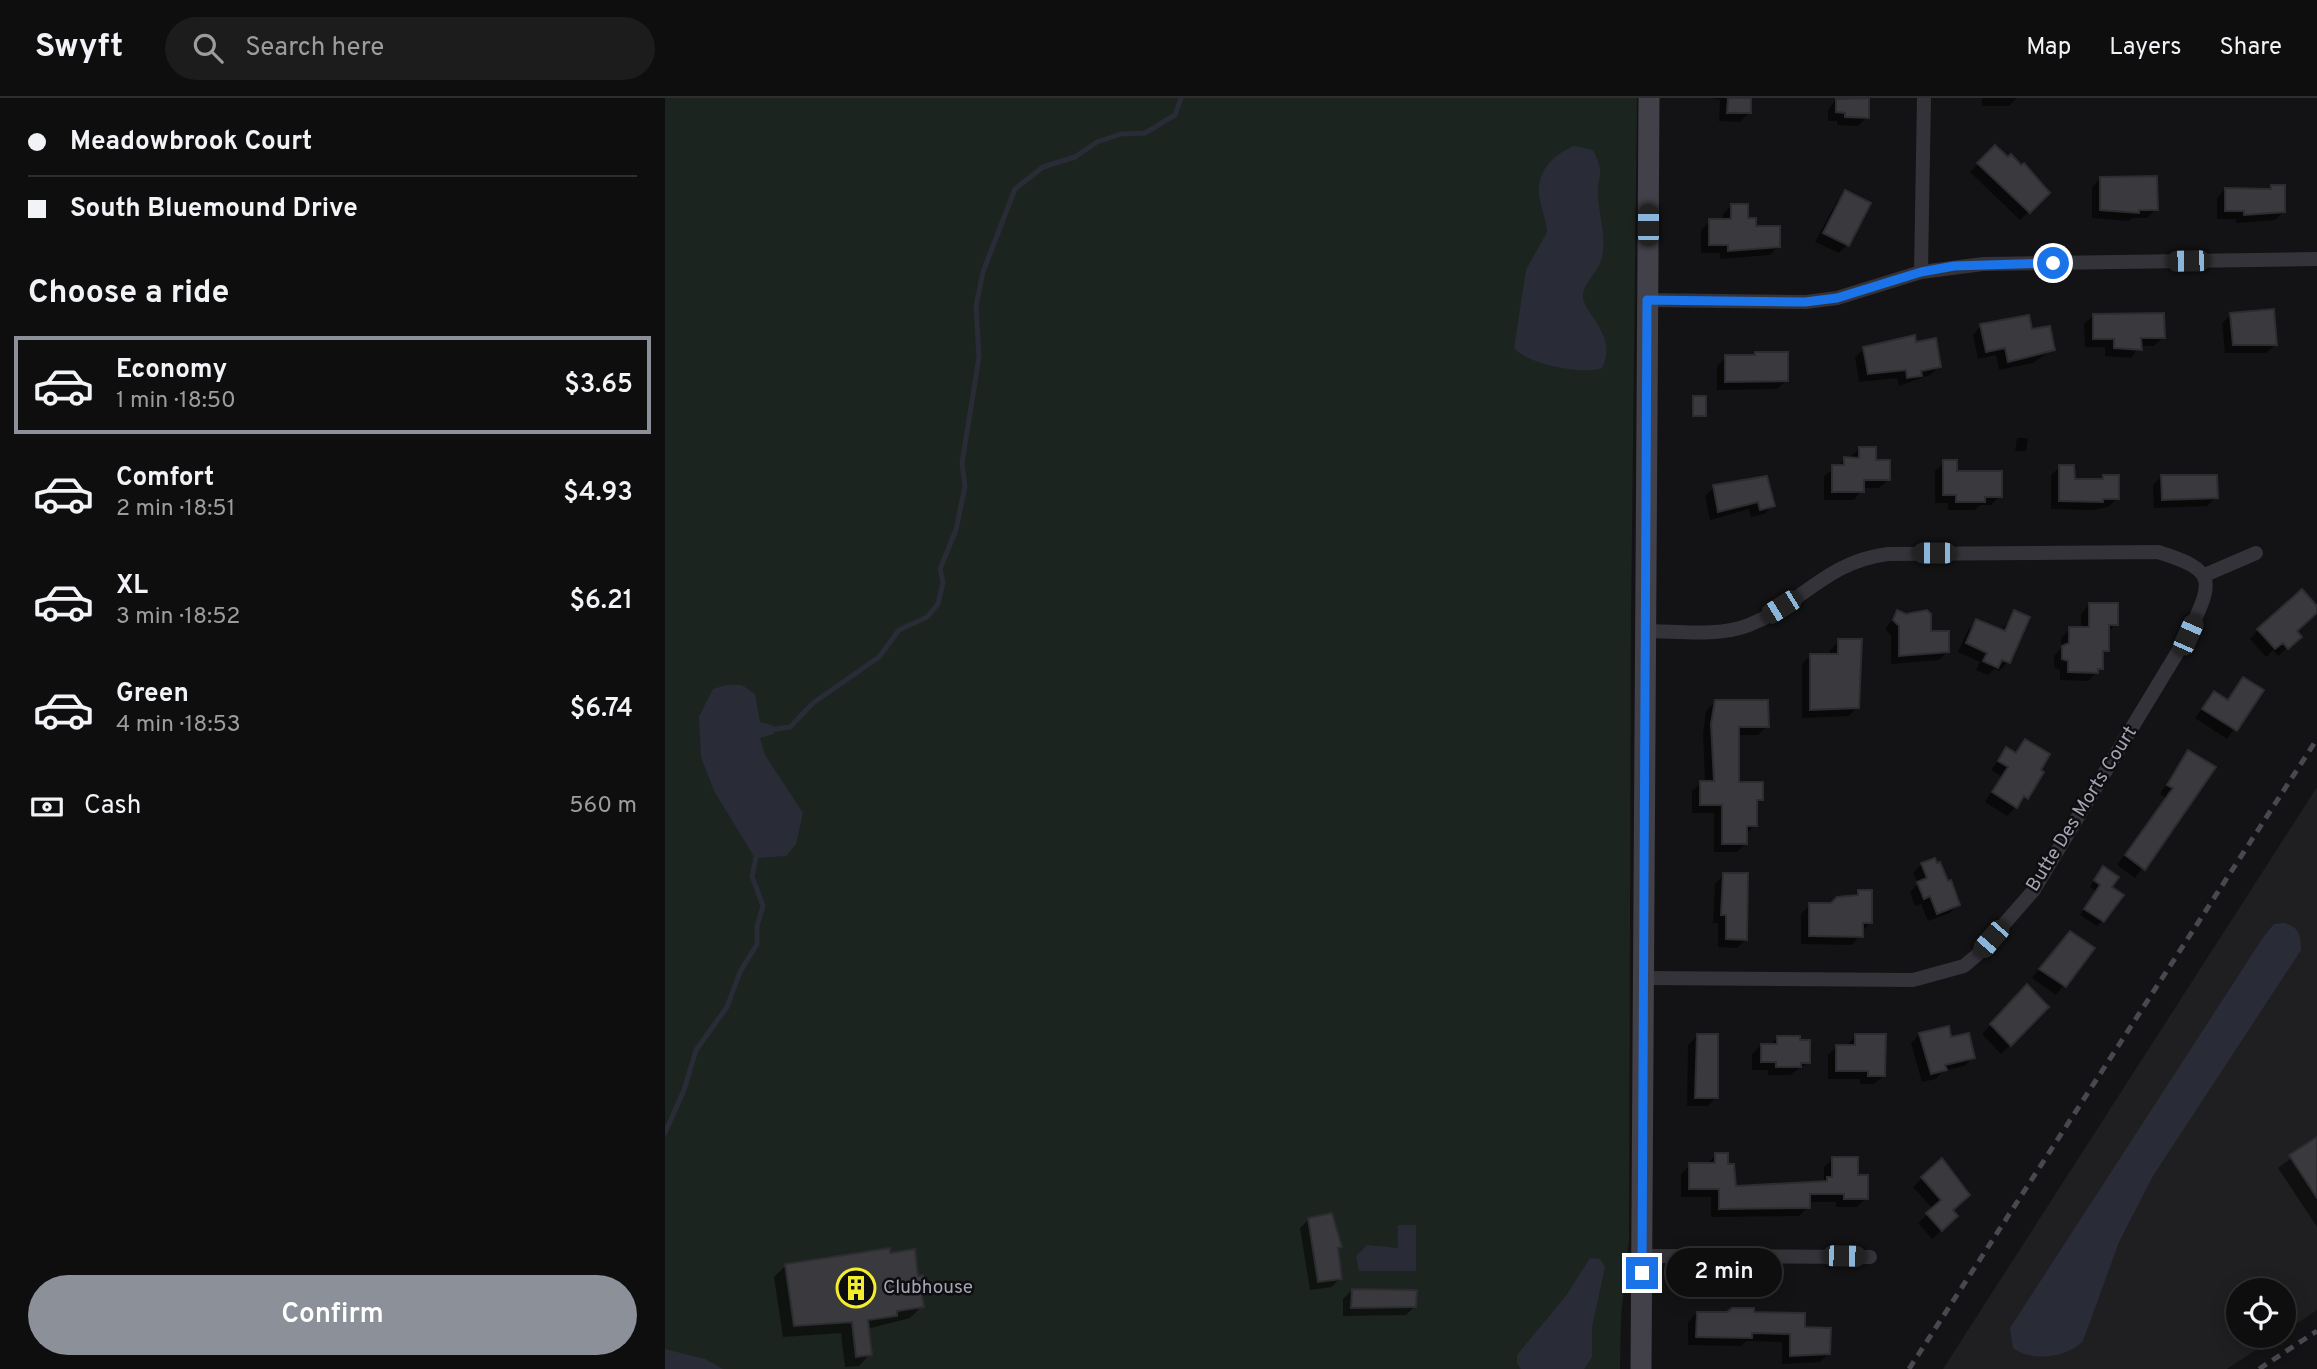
<!DOCTYPE html>
<meta charset="utf-8">
<style>
body{margin:0;font-family:Overpass,sans-serif;background:#1c1c1d;color:#f1f3f6;height:100vh;display:flex;flex-direction:column;font-size:26px;white-space:nowrap}
*{box-sizing:border-box;margin:0}
p{font-size:23px;color:#9b9c9e}
.icon{flex:none;width:38px;height:38px;fill:none;stroke:currentColor;stroke-width:2;stroke-linecap:round;stroke-linejoin:round}
.map{position:relative;flex:1;overflow:hidden}
.details{display:flex;flex-direction:column;background:#0e0e0f;width:665px}
.details>*{flex:none}
.banner{display:grid;align-content:center;height:154px;padding:0 28px;background:#0e0e0f}
.tools{position:absolute;left:1561px;top:1180px;display:grid;gap:14px}
.tools a{display:grid;place-items:center;width:70px;height:70px;border-radius:50%;background:#0e0e0f;box-shadow:0 4px 18px #0003,0 0 0 2px #2e2e2f;font-size:35px}
.end{position:absolute;width:32px;height:32px;margin:-16px;border:9px solid #1a73e8;background:#fff;box-shadow:0 0 0 4px #fff}
.from{border-radius:50%}
.bubble{position:absolute;height:49px;border-radius:24px;background:#0e0e0f;box-shadow:0 4px 18px #0003,0 0 0 2px #2e2e2f;font-size:23px;font-weight:600;line-height:49px;text-align:center}
.car{position:absolute;width:21px;height:42px;margin:-21px -10px;border-radius:9px;box-shadow:0 0 5px 2px #0007;background:linear-gradient(#222 24%,#8ab4d8 0 40%,#222 0 76%,#8ab4d8 0 86%,#222 0)}
.banner b{display:flex;align-items:center;gap:24px;height:66px;font-size:26px}
.banner b+b{border-top:2px solid #2e2e2f}
.banner i{width:18px;height:18px;background:#f1f3f6}
ul{padding:0;list-style:none}
li{display:flex;align-items:center;gap:21px;height:98px;margin:0 14px 10px;padding:0 14px;border:4px solid transparent;border-radius:0px}
li div{flex:1}
li b{display:block;font-size:26px}
li em{font-style:normal;font-weight:600}
li.active{border-color:#8c9099}
li>.icon{width:63px;height:63px;stroke-width:1.5}
h2{padding:0 28px;font-size:32px;line-height:84px}
.pay{display:flex;align-items:center;gap:18px;height:77px;padding:0 28px;font-size:26px}
.pay p{margin-inline-start:auto}
.action{display:flex;gap:14px;margin-top:auto;padding:14px 28px}
.action a{flex:1;height:80px;border-radius:42px;background:#8c9099;color:#fff;font-size:28px;font-weight:600;line-height:80px;text-align:center}
header{display:flex;align-items:center;gap:42px;box-sizing:border-box;height:98px;padding:0 35px;background:#0e0e0f;border-bottom:2px solid #2e2e2f}
header strong{font-size:33px}
nav{display:flex;gap:38px;margin-inline-start:auto;font-size:24px}
.search{width:490px;height:63px;background:#1c1c1d;display:flex;align-items:center;gap:18px;box-sizing:border-box;padding:0 24px;border-radius:38px;color:#9b9c9e;font-size:26px}
main{display:flex;flex:1;min-height:0}
.map>svg:first-child{display:block}
.built{fill:#1f1e21}
.green{fill:#1c241f}
.water{fill:#292c37}
.shadow{fill:#0007}
.lines{fill:none;stroke-linecap:round;stroke-linejoin:round}
.stream{stroke:#292c37;stroke-width:5}
.building{fill:#3a393e;stroke:#2d2c30;stroke-width:2}
.street{stroke:#343339;stroke-width:14}
.secondary{stroke:#424149;stroke-width:21}
.rail{stroke:#494850;stroke-width:5;stroke-dasharray:9 7;stroke-linecap:butt}
.route{stroke:#1a73e8;stroke-width:9}
.labels{text-anchor:middle;dominant-baseline:central;stroke-width:5;stroke-linejoin:round;paint-order:stroke}
.street-label{font-size:19px;fill:#a4a4b4;stroke:#0e0d0f}
.poi-label{font-size:19px;fill:#a4a4b4;stroke:#0e0d0f;text-anchor:start}
</style>
<header>
<strong>Swyft</strong>
<div class="search"><svg class="icon" aria-label="search" viewBox="0 0 24 24"><circle cx="10" cy="10" r="6"/><path d="M15 15l6 6"/></svg>Search here</div>
<nav><a>Map</a><a>Layers</a><a>Share</a></nav>
</header>
<main>
<section class="details">
<div class="banner">
<b><i class="from"></i>Meadowbrook Court</b>
<b><i></i>South Bluemound Drive</b>
</div>
<h2>Choose a ride</h2>
<ul>
<li class="active"><svg class="icon" aria-label="car" viewBox="0 0 24 24"><path d="M5 17H2v-5l4-1 3-4h7l3 4 3 1v5h-3M9 17h6M6 11h13"/><circle cx="7" cy="17" r="2"/><circle cx="17" cy="17" r="2"/></svg><div><b>Economy</b><p>1 min · 18:50</p></div><em>$3.65</em></li>
<li><svg class="icon" aria-label="car" viewBox="0 0 24 24"><path d="M5 17H2v-5l4-1 3-4h7l3 4 3 1v5h-3M9 17h6M6 11h13"/><circle cx="7" cy="17" r="2"/><circle cx="17" cy="17" r="2"/></svg><div><b>Comfort</b><p>2 min · 18:51</p></div><em>$4.93</em></li>
<li><svg class="icon" aria-label="car" viewBox="0 0 24 24"><path d="M5 17H2v-5l4-1 3-4h7l3 4 3 1v5h-3M9 17h6M6 11h13"/><circle cx="7" cy="17" r="2"/><circle cx="17" cy="17" r="2"/></svg><div><b>XL</b><p>3 min · 18:52</p></div><em>$6.21</em></li>
<li><svg class="icon" aria-label="car" viewBox="0 0 24 24"><path d="M5 17H2v-5l4-1 3-4h7l3 4 3 1v5h-3M9 17h6M6 11h13"/><circle cx="7" cy="17" r="2"/><circle cx="17" cy="17" r="2"/></svg><div><b>Green</b><p>4 min · 18:53</p></div><em>$6.74</em></li>
</ul>
<div class="pay"><svg class="icon" aria-label="cash" viewBox="0 0 24 24"><path d="M3 7h18v10H3z"/><circle cx="12" cy="12" r="2"/></svg>Cash<p>560 m</p></div>
<div class="action"><a>Confirm</a></div>
</section>
<div class="map">
<svg width="1652" height="1271" viewBox="0 0 1652 1271">
<rect width="100%" height="100%" fill="#131214"/>
<path class="built" d="M 1652,689 L 1652,1212 L 1619,1234 L 1619,1192 L 1573,1192 L 1573,1237 L 1614,1237 L 1562,1271 L 1278,1271 Z"/>
<path class="green" d="M 0,0 L 972,0 L 966,520 L 964,1142 L 956,1219 L 955,1271 L 0,1271 Z"/>
<path class="water" d="M 909,48 L 928,52 C 941,78 932,76 933,98 C 934,121 943,140 936,163 C 932,174 920,184 918,196 C 916,215 954,235 937,270 C 918,277 862,266 849,250 L 861,172 L 882,134 C 881,120 875,108 874,95 C 872,72 891,55 909,48 Z
M 62,587 L 77,587 L 90,596 L 95,624 L 109,628 L 109,636 L 95,640 L 100,657 L 138,715 L 131,746 L 121,758 L 90,760 L 49,693 L 36,659 L 34,619 L 48,591 Z
M 1619,825 C 1634,829 1636,837 1636,852 L 1488,1078 L 1454,1144 L 1418,1243 C 1403,1259 1367,1265 1348,1250 L 1345,1230 L 1599,838 L 1609,826 Z
M 733,1127 L 751,1127 L 751,1173 L 694,1173 L 691,1158 L 702,1147 L 733,1150 Z
M 925,1160 L 935,1161 L 940,1169 L 927,1229 L 927,1259 L 919,1271 L 856,1271 L 852,1265 L 852,1257 L 901,1198 Z
M 0,1251 L 40,1261 L 58,1271 L 0,1271 Z"/>
<path class="shadow" d="M 1046,0 L 1085,0 L 1084,15 L 1075,24 L 1054,23 L 1055,2 Z
M 1172,0 L 1202,0 L 1202,19 L 1193,28 L 1172,27 L 1172,23 L 1163,23 L 1163,12 Z
M 1317,0 L 1352,0 L 1344,8 L 1317,8 Z
M 1330,49 L 1383,95 L 1355,122 L 1305,74 Z
M 1436,80 L 1491,111 L 1482,120 L 1467,120 L 1464,123 L 1427,120 L 1427,89 Z
M 1607,89 L 1619,113 L 1610,122 L 1571,125 L 1571,121 L 1552,121 L 1552,100 L 1560,91 L 1603,93 Z
M 1181,94 L 1182,147 L 1174,155 L 1150,144 L 1172,103 Z
M 1067,107 L 1113,148 L 1105,157 L 1055,161 L 1055,155 L 1036,155 L 1036,132 L 1045,123 L 1058,123 L 1058,116 Z
M 1566,217 L 1610,247 L 1601,255 L 1560,255 L 1557,225 Z
M 1428,218 L 1498,239 L 1489,248 L 1475,248 L 1466,260 L 1440,258 L 1440,249 L 1420,249 L 1419,226 Z
M 1316,228 L 1366,233 L 1388,251 L 1368,265 L 1334,272 L 1331,257 L 1313,261 L 1308,237 Z
M 1249,246 L 1274,269 L 1265,277 L 1234,288 L 1232,280 L 1194,284 L 1190,259 L 1199,251 Z
M 1061,259 L 1121,283 L 1112,291 L 1052,292 L 1052,268 Z
M 1028,300 L 1039,317 L 1037,319 L 1026,319 Z
M 1352,340 L 1363,340 L 1361,353 L 1350,353 Z
M 1195,351 L 1223,382 L 1214,390 L 1198,390 L 1189,402 L 1159,402 L 1159,378 Z
M 1279,364 L 1290,375 L 1335,398 L 1326,407 L 1315,407 L 1310,412 L 1283,412 L 1283,405 L 1270,405 L 1270,373 Z
M 1395,369 L 1408,383 L 1435,383 L 1439,379 L 1452,401 L 1443,409 L 1428,412 L 1386,411 L 1386,377 Z
M 1497,378 L 1551,399 L 1542,408 L 1489,410 L 1488,387 Z
M 1049,389 L 1108,407 L 1099,416 L 1086,419 L 1084,411 L 1045,422 L 1040,398 Z
M 1424,507 L 1451,526 L 1442,535 L 1442,552 L 1436,558 L 1436,570 L 1423,583 L 1395,582 L 1395,572 L 1389,569 L 1389,558 L 1396,550 L 1396,540 L 1405,531 L 1416,531 L 1416,516 Z
M 1652,511 L 1630,533 L 1626,547 L 1613,558 L 1608,552 L 1601,559 L 1585,541 L 1593,532 Z
M 1233,514 L 1253,518 L 1283,553 L 1274,562 L 1226,566 L 1226,537 L 1220,531 Z
M 1350,514 L 1343,564 L 1334,573 L 1329,571 L 1323,577 L 1311,572 L 1315,564 L 1293,554 L 1303,532 L 1312,523 L 1336,533 Z
M 1174,543 L 1192,609 L 1184,618 L 1137,620 L 1137,566 L 1146,557 L 1165,557 L 1165,552 Z
M 1579,581 L 1596,593 L 1562,641 L 1530,620 L 1549,595 L 1561,603 Z
M 1050,604 L 1102,628 L 1093,637 L 1072,637 L 1073,685 L 1096,701 L 1090,707 L 1090,727 L 1081,736 L 1081,745 L 1072,754 L 1049,754 L 1049,715 L 1027,715 L 1027,693 L 1036,685 L 1040,685 L 1038,636 L 1041,613 Z
M 1361,643 L 1361,699 L 1342,718 L 1320,704 L 1336,678 L 1326,672 L 1342,651 L 1349,656 Z
M 1523,654 L 1549,669 L 1470,780 L 1452,767 L 1501,700 L 1495,696 Z
M 1257,766 L 1293,806 L 1285,815 L 1263,823 L 1256,806 L 1250,808 L 1245,794 L 1253,786 L 1248,775 Z
M 1433,776 L 1445,789 L 1438,823 L 1432,828 L 1415,817 L 1431,793 L 1425,789 Z
M 1059,777 L 1081,841 L 1072,850 L 1053,849 L 1053,825 L 1048,825 L 1050,786 Z
M 1193,794 L 1205,824 L 1187,847 L 1136,846 L 1136,816 L 1145,807 L 1166,807 Z
M 1396,843 L 1427,851 L 1391,897 L 1367,880 Z
M 1362,888 L 1382,909 L 1336,956 L 1317,936 Z
M 1255,936 L 1285,941 L 1308,960 L 1299,968 L 1278,973 L 1271,981 L 1257,984 L 1246,945 Z
M 1191,937 L 1218,978 L 1209,986 L 1195,986 L 1195,981 L 1163,981 L 1163,957 L 1172,948 L 1182,948 Z
M 1032,938 L 1051,999 L 1043,1008 L 1022,1008 L 1023,947 Z
M 1112,940 L 1143,964 L 1125,977 L 1103,977 L 1103,972 L 1087,972 L 1087,956 L 1096,947 L 1105,947 Z
M 1652,1041 L 1652,1129 L 1613,1070 Z
M 1051,1057 L 1061,1068 L 1069,1090 L 1159,1084 L 1159,1069 L 1168,1061 L 1191,1079 L 1201,1100 L 1192,1109 L 1171,1109 L 1171,1104 L 1143,1104 L 1143,1109 L 1134,1118 L 1046,1119 L 1046,1099 L 1016,1099 L 1016,1076 L 1025,1067 L 1042,1066 Z
M 1257,1080 L 1286,1112 L 1282,1127 L 1267,1141 L 1253,1125 L 1268,1111 L 1248,1089 Z
M 644,1121 L 672,1135 L 675,1180 L 667,1189 L 645,1192 L 635,1130 Z
M 224,1157 L 259,1189 L 255,1193 L 257,1208 L 245,1220 L 202,1231 L 205,1256 L 194,1268 L 180,1269 L 176,1235 L 118,1239 L 109,1179 L 120,1168 Z
M 687,1192 L 750,1208 L 741,1217 L 678,1218 L 678,1201 Z
M 1032,1215 L 1087,1216 L 1164,1255 L 1155,1264 L 1117,1266 L 1117,1244 L 1081,1243 L 1076,1248 L 1023,1247 L 1023,1224 Z"/>
<g class="lines">
<path class="stream" d="M 104,632 L 125,629 L 148,605 L 214,559 L 234,532 L 262,519 L 273,506 L 278,484 L 275,471 L 291,432 L 300,388 L 297,365 L 314,259 L 311,208 L 318,174 L 350,91 L 378,69 L 410,59 L 432,44 L 456,36 L 480,35 L 510,17 L 516,0
M 0,1035 L 19,992 L 31,952 L 62,909 L 75,874 L 92,846 L 92,828 L 98,808 L 87,778 L 92,755"/>
</g>
<path class="building" d="M 1063,0 L 1086,0 L 1086,15 L 1062,15 Z
M 1204,0 L 1204,20 L 1180,19 L 1180,15 L 1171,14 L 1171,1 Z
M 1330,47 L 1343,59 L 1346,56 L 1356,67 L 1359,65 L 1385,95 L 1365,115 L 1312,65 Z
M 1492,78 L 1493,112 L 1474,112 L 1474,115 L 1435,112 L 1435,79 Z
M 1606,87 L 1620,87 L 1620,114 L 1579,117 L 1579,113 L 1560,113 L 1560,90 L 1606,91 Z
M 1180,92 L 1206,105 L 1184,148 L 1158,135 Z
M 1066,106 L 1083,106 L 1083,120 L 1091,120 L 1091,128 L 1115,128 L 1115,149 L 1063,153 L 1063,147 L 1044,147 L 1044,121 L 1066,121 Z
M 1609,211 L 1612,247 L 1568,247 L 1565,215 Z
M 1499,215 L 1500,240 L 1476,240 L 1477,252 L 1449,250 L 1449,241 L 1428,241 L 1428,216 Z
M 1364,217 L 1367,231 L 1385,228 L 1390,252 L 1343,264 L 1340,250 L 1321,254 L 1315,226 Z
M 1250,237 L 1251,244 L 1271,240 L 1276,269 L 1256,273 L 1257,278 L 1242,280 L 1241,272 L 1203,276 L 1198,249 Z
M 1090,254 L 1123,254 L 1123,283 L 1060,284 L 1060,257 L 1090,257 Z
M 1028,298 L 1041,298 L 1041,318 L 1028,318 Z
M 1194,349 L 1211,349 L 1211,362 L 1225,362 L 1225,382 L 1199,382 L 1199,394 L 1167,394 L 1167,367 L 1179,367 L 1179,359 L 1194,360 Z
M 1278,362 L 1292,362 L 1292,373 L 1337,373 L 1337,399 L 1320,399 L 1320,404 L 1291,404 L 1291,397 L 1278,397 Z
M 1394,367 L 1409,367 L 1410,381 L 1438,381 L 1438,377 L 1454,377 L 1454,401 L 1438,401 L 1438,404 L 1394,403 Z
M 1496,377 L 1552,377 L 1553,400 L 1497,402 Z
M 1102,378 L 1110,408 L 1095,412 L 1093,404 L 1053,414 L 1048,387 Z
M 1637,491 L 1652,508 L 1652,515 L 1632,533 L 1637,539 L 1623,551 L 1618,545 L 1610,551 L 1592,531 Z
M 1424,505 L 1453,505 L 1453,527 L 1444,527 L 1444,553 L 1438,553 L 1438,571 L 1433,571 L 1433,575 L 1403,574 L 1403,563 L 1397,561 L 1397,548 L 1404,545 L 1404,529 L 1424,529 Z
M 1232,512 L 1241,516 L 1262,512 L 1266,516 L 1266,533 L 1284,533 L 1284,554 L 1234,558 L 1234,528 L 1228,522 Z
M 1349,512 L 1365,519 L 1345,565 L 1337,562 L 1333,570 L 1318,563 L 1322,555 L 1301,545 L 1311,521 L 1340,533 Z
M 1173,541 L 1197,541 L 1194,610 L 1145,612 L 1145,556 L 1173,556 Z
M 1578,579 L 1599,592 L 1572,633 L 1537,611 L 1549,593 L 1563,602 Z
M 1050,602 L 1103,602 L 1104,629 L 1074,629 L 1074,684 L 1098,684 L 1098,702 L 1092,702 L 1092,728 L 1082,728 L 1082,746 L 1057,746 L 1057,707 L 1035,707 L 1035,683 L 1049,683 L 1046,626 Z
M 1360,641 L 1385,656 L 1376,672 L 1379,674 L 1363,701 L 1359,698 L 1352,710 L 1327,694 L 1343,669 L 1333,663 L 1341,649 L 1351,655 Z
M 1523,652 L 1551,669 L 1480,772 L 1460,757 L 1508,690 L 1502,687 Z
M 1270,760 L 1272,765 L 1275,764 L 1283,783 L 1286,782 L 1295,807 L 1272,816 L 1265,798 L 1259,801 L 1252,784 L 1262,780 L 1256,765 Z
M 1438,768 L 1454,779 L 1447,789 L 1459,797 L 1439,824 L 1419,811 L 1435,787 L 1429,782 Z
M 1058,775 L 1083,775 L 1082,842 L 1061,841 L 1061,817 L 1056,817 Z
M 1193,792 L 1207,792 L 1207,825 L 1198,825 L 1198,839 L 1144,838 L 1144,805 L 1166,805 L 1172,799 L 1193,797 Z
M 1405,833 L 1430,850 L 1401,889 L 1374,871 Z
M 1362,886 L 1384,909 L 1346,948 L 1325,926 Z
M 1284,928 L 1286,939 L 1304,935 L 1310,960 L 1280,967 L 1282,972 L 1266,976 L 1254,935 Z
M 1032,936 L 1053,936 L 1053,1000 L 1030,1000 Z
M 1190,936 L 1221,936 L 1220,978 L 1203,978 L 1203,973 L 1171,973 L 1171,947 L 1190,947 Z
M 1112,938 L 1135,938 L 1135,942 L 1145,942 L 1145,965 L 1136,965 L 1136,969 L 1111,969 L 1111,964 L 1096,964 L 1096,946 L 1112,946 Z
M 1652,1039 L 1652,1100 L 1624,1057 Z
M 1050,1055 L 1063,1055 L 1063,1066 L 1069,1066 L 1071,1088 L 1162,1083 L 1162,1079 L 1167,1079 L 1167,1059 L 1193,1059 L 1193,1077 L 1203,1077 L 1203,1101 L 1179,1101 L 1179,1096 L 1145,1096 L 1145,1110 L 1054,1111 L 1054,1091 L 1024,1091 L 1024,1065 L 1050,1065 Z
M 1277,1060 L 1305,1097 L 1288,1112 L 1293,1118 L 1277,1133 L 1261,1115 L 1276,1102 L 1256,1079 Z
M 667,1115 L 677,1149 L 673,1150 L 677,1181 L 653,1184 L 643,1120 Z
M 225,1150 L 225,1155 L 250,1151 L 253,1178 L 258,1177 L 260,1190 L 256,1191 L 259,1209 L 232,1213 L 232,1218 L 203,1222 L 207,1257 L 191,1259 L 187,1224 L 129,1228 L 120,1166 Z
M 687,1191 L 752,1192 L 751,1209 L 686,1210 Z
M 1067,1210 L 1089,1210 L 1089,1214 L 1140,1215 L 1140,1229 L 1166,1230 L 1165,1256 L 1125,1258 L 1125,1236 L 1087,1235 L 1087,1240 L 1031,1239 L 1032,1214 L 1062,1214 Z"/>
<g class="lines">
<path class="street" d="M 1256,174 L 1259,0
M 982,202 L 1141,204 L 1172,200 L 1256,174 L 1318,166 L 1652,161
M 1540,477 L 1591,455
M 978,880 L 1248,882 L 1299,868 L 1312,857 L 1368,793 L 1523,537 C 1547,484 1555,473 1493,454 L 1223,456 C 1160,464 1137,506 1084,527 C 1054,539 1013,533 981,533
M 977,1158 L 1205,1159"/>
<path class="secondary" d="M 976,1271 L 984,0"/>
<path class="rail" d="M 1244,1271 L 1652,641
M 1594,1271 L 1652,1233"/>
</g>
<g class="lines">
<path class="route" d="M 977,1175 L 982,202 L 1140,204 L 1172,200 L 1256,174 L 1289,168 L 1388,165"/>
</g>
<defs>
<symbol id="building-ring" viewBox="-11 -11 22 22"><circle r="9.5" fill="#0e0d0f" stroke="#f2ee2c" stroke-width="1.5"/><path d="M-4-6H4V6H1V3H-1V6H-4ZM-2.5-4.3h1.7v1.8h-1.7ZM.8-4.3h1.7v1.8H.8ZM-2.5-1h1.7V.8h-1.7ZM.8-1h1.7V.8H.8Z" fill="#f2ee2c"/></symbol>
</defs>
<g fill-rule="evenodd">
<use href="#building-ring" x="169" y="1168" width="44" height="44"/>
</g>
<g class="labels">
<g class="street-label">
<text transform="translate(1417 711) rotate(-58)">Butte Des Morts Court</text>
</g>
<g class="poi-label">
<text x="218" y="1190">Clubhouse</text>
</g>
</g>
</svg>
<div class="tools">
<a><svg class="icon" aria-label="locate" viewBox="0 0 24 24"><circle cx="12" cy="12" r="6"/><path d="M12 2v4M12 18v4M2 12h4M18 12h4"/></svg></a>
</div>
<i class="end from" style="left:1388px;top:165px"></i>
<i class="end" style="left:977px;top:1175px"></i>
<div class="bubble" style="left:1001px;top:1150px;width:116px">2 min</div>
<i class="car" style="left:983px;top:127px;rotate:0deg"></i>
<i class="car" style="left:1523px;top:163px;rotate:269deg"></i>
<i class="car" style="left:1269px;top:455px;rotate:270deg"></i>
<i class="car" style="left:1116px;top:509px;rotate:238deg"></i>
<i class="car" style="left:1523px;top:537px;rotate:24deg"></i>
<i class="car" style="left:1326px;top:841px;rotate:221deg"></i>
<i class="car" style="left:1179px;top:1158px;rotate:91deg"></i>
</div>
</main>
